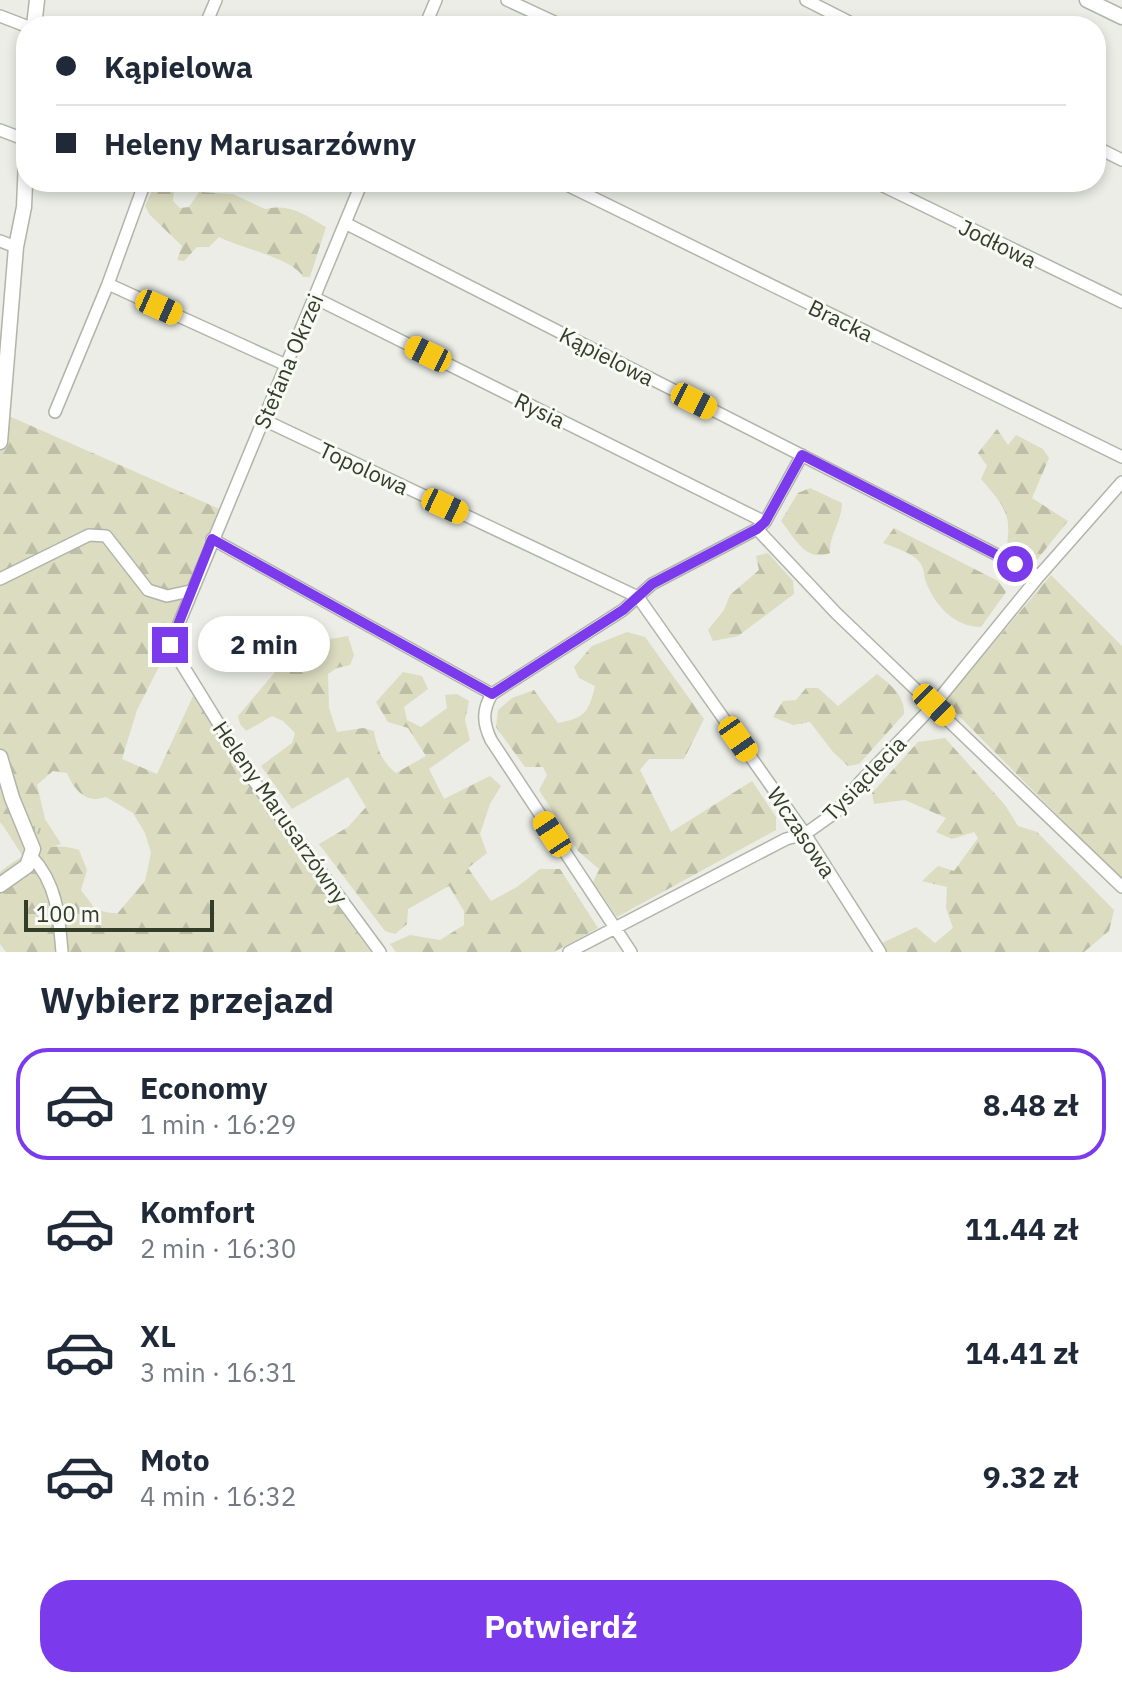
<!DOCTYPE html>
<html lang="pl">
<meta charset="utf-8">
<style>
body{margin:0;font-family:"IBM Plex Sans",sans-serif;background:#f2f2f3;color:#1f2937;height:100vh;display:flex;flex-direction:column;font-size:30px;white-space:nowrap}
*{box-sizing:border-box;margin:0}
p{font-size:26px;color:#747a83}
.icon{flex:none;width:44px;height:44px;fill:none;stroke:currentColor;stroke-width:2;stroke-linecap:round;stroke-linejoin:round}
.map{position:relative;height:952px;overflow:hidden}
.drawer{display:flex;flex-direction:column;background:#fff;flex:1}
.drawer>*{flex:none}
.banner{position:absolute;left:16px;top:16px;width:1090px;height:176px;border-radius:32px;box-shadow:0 4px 12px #0003;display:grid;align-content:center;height:176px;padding:0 40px;background:#fff}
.scale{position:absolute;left:24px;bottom:20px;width:190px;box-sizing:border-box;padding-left:8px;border:4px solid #333d27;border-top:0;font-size:22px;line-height:28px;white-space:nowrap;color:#333d27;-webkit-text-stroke:6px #f9faf6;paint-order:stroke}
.end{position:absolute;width:36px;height:36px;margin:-18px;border:10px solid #7c3aed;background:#fff;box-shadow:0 0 0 4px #fff}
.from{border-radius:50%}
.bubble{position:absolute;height:56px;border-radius:28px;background:#fff;box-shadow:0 4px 12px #0003;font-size:26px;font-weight:800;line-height:56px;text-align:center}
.car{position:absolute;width:24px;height:48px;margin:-24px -12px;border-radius:10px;box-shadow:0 0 6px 2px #0007;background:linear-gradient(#f5c518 24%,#345 0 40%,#f5c518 0 76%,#345 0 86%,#f5c518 0)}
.banner b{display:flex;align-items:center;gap:28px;height:76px;font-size:30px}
.banner b+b{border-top:2px solid #e0e1e3}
.banner i{width:20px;height:20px;background:#1f2937}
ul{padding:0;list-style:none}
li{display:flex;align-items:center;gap:24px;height:112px;margin:0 16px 12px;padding:0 24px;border:4px solid transparent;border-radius:32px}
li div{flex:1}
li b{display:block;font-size:30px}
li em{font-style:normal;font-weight:800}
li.on{border-color:#7c3aed}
li>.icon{width:72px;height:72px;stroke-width:1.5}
h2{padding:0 40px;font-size:36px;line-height:96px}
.primary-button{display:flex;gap:16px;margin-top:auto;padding:16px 40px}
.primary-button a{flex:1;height:92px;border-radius:32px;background:#7c3aed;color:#fff;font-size:32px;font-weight:800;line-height:92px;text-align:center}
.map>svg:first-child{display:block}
.grass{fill:url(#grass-tufts)}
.forest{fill:url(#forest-firs)}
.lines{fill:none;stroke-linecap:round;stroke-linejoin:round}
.minor-casing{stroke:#b0b5a9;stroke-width:14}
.tertiary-casing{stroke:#b0b5a9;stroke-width:17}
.minor{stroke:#fff;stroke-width:11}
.tertiary{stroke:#fff;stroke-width:14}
.route{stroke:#7c3aed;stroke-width:10}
.labels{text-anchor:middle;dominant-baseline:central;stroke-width:6;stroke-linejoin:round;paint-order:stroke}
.street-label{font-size:22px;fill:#333d27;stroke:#f9faf6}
</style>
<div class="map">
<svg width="1122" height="952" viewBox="0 0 1122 952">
<defs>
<pattern id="grass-tufts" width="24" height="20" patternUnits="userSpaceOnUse" patternTransform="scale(2)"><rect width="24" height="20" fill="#dcdcc1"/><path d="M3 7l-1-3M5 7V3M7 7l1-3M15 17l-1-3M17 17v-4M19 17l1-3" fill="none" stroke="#bdbea6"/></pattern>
<pattern id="forest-firs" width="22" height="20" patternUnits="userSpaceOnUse" patternTransform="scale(2)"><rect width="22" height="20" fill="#dcdcc1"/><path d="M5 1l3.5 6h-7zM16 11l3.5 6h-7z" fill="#bdbea6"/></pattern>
</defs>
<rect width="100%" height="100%" fill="#ebede6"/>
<path class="grass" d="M 31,808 L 45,819 L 61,844 L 22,855 L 4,827 Z"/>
<path class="forest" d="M 156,182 L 175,182 L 173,201 L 180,208 L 189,207 L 199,192 L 233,194 L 265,209 C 290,203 305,215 326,227 L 310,277 L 303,277 C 293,258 240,248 219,237 L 209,247 L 197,247 L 184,261 L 177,260 L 182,246 L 150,215 L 145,206 Z
M 2,413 L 224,511 L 170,645 L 137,710 L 122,759 L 157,774 L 194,694 L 245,779 L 371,952 L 6,952 L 0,944 L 0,872 C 24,853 47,840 79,850 L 87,870 L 81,890 L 96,910 L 117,914 L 145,881 L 151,853 L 145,833 L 133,813 L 106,797 C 86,804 75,791 67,773 L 53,771 L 37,785 L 45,819 L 31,808 L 4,827 L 0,822 L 0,442 Z
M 997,429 L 1008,445 L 1016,435 L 1043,449 L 1049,458 L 1032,498 L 1068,521 L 1036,561 C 993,563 1013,541 1007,518 C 1004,504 990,490 981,479 L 987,466 L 978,453 Z
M 810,488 L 842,503 C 842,521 829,535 830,553 C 806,563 795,538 781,521 L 798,493 Z
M 894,528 L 998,581 L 1006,592 L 981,627 C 955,627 935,606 926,582 C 924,577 924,569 921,564 C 913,552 895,548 883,543 Z
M 768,553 L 793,581 L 794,594 L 738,636 L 713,641 L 708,630 L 724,610 L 730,595 L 759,570 L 756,556 Z
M 1051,575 L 1122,646 L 1122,880 L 949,706 L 950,695 Z
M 316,628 L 319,641 L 348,636 L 354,655 L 350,665 L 337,668 L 328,674 L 329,708 L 337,732 L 363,728 L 374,731 C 377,749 382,762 396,773 L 426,756 L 408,728 L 388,722 L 376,702 L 403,672 L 422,676 L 428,689 L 404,707 L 407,720 L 421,727 L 447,708 L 445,695 L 457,694 L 469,701 L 465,720 L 470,740 L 429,769 L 444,799 L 490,776 L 501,786 L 490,804 L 480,834 L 487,853 L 468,868 L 491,901 L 517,887 L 540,869 L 560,869 L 598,928 L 554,952 L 396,952 L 390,944 L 410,935 L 440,940 L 464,925 L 464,911 L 449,886 L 408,909 L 407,924 L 395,934 L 385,931 L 319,844 L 348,827 L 366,807 L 348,777 L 292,809 L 261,766 L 292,743 L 295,733 L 283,721 L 272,716 L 246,731 L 240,724 L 238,716 L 310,631 Z
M 627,632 L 645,637 L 704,719 L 684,759 L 649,759 L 640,770 L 671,832 L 752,781 L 776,817 L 776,830 L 617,917 L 593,882 L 599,869 L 578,851 L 539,790 L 547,775 L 543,767 L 525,767 L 496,727 L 498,710 L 512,698 L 534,690 L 558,723 C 585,718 589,712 595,686 L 579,678 L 574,667 L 592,646 Z
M 877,674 C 891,685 905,696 904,714 L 859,764 L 848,766 L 833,752 L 810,722 L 793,725 L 773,717 L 783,701 L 796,700 L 806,688 L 818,688 L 838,706 Z
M 945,738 L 1005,805 L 1018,826 L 1037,832 L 1114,910 L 1109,931 L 1084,952 L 885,952 L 880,944 L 916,927 L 935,943 L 953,928 L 946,908 L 947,887 L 922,881 L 938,866 L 954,871 L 978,838 L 974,832 L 952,839 L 936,832 L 946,818 L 905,800 L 874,804 L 872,793 L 918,742 Z"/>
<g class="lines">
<defs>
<path id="minor" d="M 507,0 L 563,26
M 806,0 L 857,26
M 0,16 L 26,26
M 205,26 L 216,0
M 425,26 L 436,0
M 0,130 L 26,140
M 1096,147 L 1122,160
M 362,182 L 170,645 L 254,781 L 380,952
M 561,182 L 1122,457
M 875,182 L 1122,302
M 345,223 L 1039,576
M 0,241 L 16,247
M 108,284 L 286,365
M 315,298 L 765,522
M 55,412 L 108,284 L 145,182
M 264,420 L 638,597 L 805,834 L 880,952
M 757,529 L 836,613 L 1122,887
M 212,539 L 492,694
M 0,579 L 89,535 L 106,536 L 148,590 L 167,596 L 190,591
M 32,857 C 57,884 59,916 62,952
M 569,952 L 786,839 L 805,834 L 836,812 L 861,781 L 934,705 L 1039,576 L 1122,482
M 631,952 L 491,740 C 483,723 482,710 492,694 L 623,610 L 652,584 L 757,529 L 765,522 L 802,455"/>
<path id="tertiary" d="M 1087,0 L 1122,17
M 34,26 L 37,0
M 0,442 L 16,247 L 24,207 L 26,161
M 0,757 L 12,798 L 33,849 L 27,866 L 0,885"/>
</defs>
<use href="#minor" class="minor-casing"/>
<use href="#tertiary" class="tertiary-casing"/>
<use href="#minor" class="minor"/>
<use href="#tertiary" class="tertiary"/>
</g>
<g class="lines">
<path class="route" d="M 170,645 L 212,539 L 492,694 L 623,610 L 652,584 L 757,529 L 765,522 L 802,455 L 1015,564"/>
</g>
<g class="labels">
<g class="street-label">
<text transform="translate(998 243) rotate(26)">Jodłowa</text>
<text transform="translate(841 320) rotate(26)">Bracka</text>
<text transform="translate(607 356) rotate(27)">Kąpielowa</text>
<text transform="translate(288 361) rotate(-67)">Stefana Okrzei</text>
<text transform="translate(540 410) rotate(26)">Rysia</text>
<text transform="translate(364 468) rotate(25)">Topolowa</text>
<text transform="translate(864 778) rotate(-46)">Tysiąclecia</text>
<text transform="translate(281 812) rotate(55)">Heleny Marusarzówny</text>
<text transform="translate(802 832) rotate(56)">Wczasowa</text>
</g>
</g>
</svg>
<div class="scale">100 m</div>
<i class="end from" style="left:1015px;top:564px"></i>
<i class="end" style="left:170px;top:645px"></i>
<div class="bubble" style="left:198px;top:616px;width:132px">2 min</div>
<i class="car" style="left:159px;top:307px;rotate:114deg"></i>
<i class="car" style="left:428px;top:354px;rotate:296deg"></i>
<i class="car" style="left:694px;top:401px;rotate:117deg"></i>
<i class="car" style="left:445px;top:506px;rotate:115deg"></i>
<i class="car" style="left:934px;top:705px;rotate:134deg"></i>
<i class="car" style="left:738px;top:739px;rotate:145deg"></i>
<i class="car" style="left:552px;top:834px;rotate:327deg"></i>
<div class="banner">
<b><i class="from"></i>Kąpielowa</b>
<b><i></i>Heleny Marusarzówny</b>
</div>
</div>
<section class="drawer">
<h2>Wybierz przejazd</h2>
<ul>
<li class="on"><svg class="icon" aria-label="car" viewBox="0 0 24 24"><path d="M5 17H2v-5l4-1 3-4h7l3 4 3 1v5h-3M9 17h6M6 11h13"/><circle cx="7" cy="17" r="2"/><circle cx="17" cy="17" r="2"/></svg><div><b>Economy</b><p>1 min · 16:29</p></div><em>8.48 zł</em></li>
<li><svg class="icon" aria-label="car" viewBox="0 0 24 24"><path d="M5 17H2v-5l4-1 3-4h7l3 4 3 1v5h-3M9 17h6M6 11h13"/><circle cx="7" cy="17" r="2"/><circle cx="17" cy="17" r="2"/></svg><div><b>Komfort</b><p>2 min · 16:30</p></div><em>11.44 zł</em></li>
<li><svg class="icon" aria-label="car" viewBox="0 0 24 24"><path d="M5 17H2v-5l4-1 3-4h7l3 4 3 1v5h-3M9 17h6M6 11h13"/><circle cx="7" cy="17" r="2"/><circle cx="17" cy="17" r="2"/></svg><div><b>XL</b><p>3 min · 16:31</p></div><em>14.41 zł</em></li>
<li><svg class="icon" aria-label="car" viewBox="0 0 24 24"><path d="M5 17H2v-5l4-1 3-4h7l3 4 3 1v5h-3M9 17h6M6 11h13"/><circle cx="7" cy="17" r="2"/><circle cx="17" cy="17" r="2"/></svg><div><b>Moto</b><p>4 min · 16:32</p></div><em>9.32 zł</em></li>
</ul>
<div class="primary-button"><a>Potwierdź</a></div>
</section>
